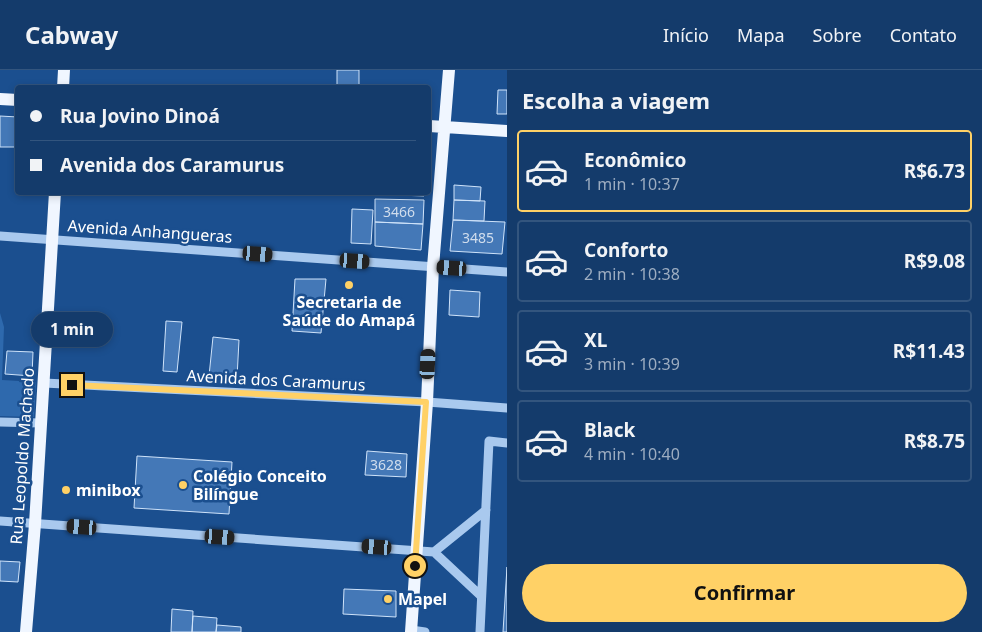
<!DOCTYPE html>
<html lang="pt">
<meta charset="utf-8">
<style>
body{margin:0;font-family:"Noto Sans",sans-serif;background:#1d4271;color:#f1f3f6;height:100vh;display:flex;flex-direction:column;font-size:19px;white-space:nowrap}
*{box-sizing:border-box;margin:0}
p{font-size:16px;color:#9dadc1}
.icon{flex:none;width:28px;height:28px;fill:none;stroke:currentColor;stroke-width:2;stroke-linecap:round;stroke-linejoin:round}
.map{position:relative;flex:1;overflow:hidden}
.panel{display:flex;flex-direction:column;background:#143b6b;width:475px}
.panel>*{flex:none}
.banner{position:absolute;left:15px;top:15px;width:416px;height:110px;border-radius:5px;box-shadow:0 2px 8px #0003,0 0 0 1px #33557e;display:grid;align-content:center;height:110px;padding:0 15px;background:#143b6b}
.end{position:absolute;width:22px;height:22px;margin:-11px;border:6px solid #ffd166;background:#111;box-shadow:0 0 0 2px #111}
.from{border-radius:50%}
.bubble{position:absolute;height:35px;border-radius:18px;background:#143b6b;box-shadow:0 2px 8px #0003,0 0 0 1px #33557e;font-size:16px;font-weight:700;line-height:35px;text-align:center}
.car{position:absolute;width:15px;height:30px;margin:-15px -8px;border-radius:6px;box-shadow:0 0 4px 1px #0007;background:linear-gradient(#222 24%,#8ab4d8 0 40%,#222 0 76%,#8ab4d8 0 86%,#222 0)}
.banner b{display:flex;align-items:center;gap:18px;height:48px;font-size:19px}
.banner b+b{border-top:1px solid #33557e}
.banner i{width:12px;height:12px;background:#f1f3f6}
ul{padding:0;list-style:none}
li{display:flex;align-items:center;gap:15px;height:82px;margin:0 10px 8px;padding:0 5px;border:2px solid #33557e;border-radius:5px}
li div{flex:1}
li b{display:block;font-size:19px}
li em{font-style:normal;font-weight:700}
li.current{border-color:#ffd166}
li>.icon{width:45px;height:45px;stroke-width:1.5}
h2{padding:0 15px;font-size:22px;line-height:60px}
.cta{display:flex;gap:10px;margin-top:auto;padding:10px 15px}
.cta a{flex:1;height:58px;border-radius:30px;background:#ffd166;color:#111;font-size:20px;font-weight:700;line-height:58px;text-align:center}
header{display:flex;align-items:center;gap:30px;box-sizing:border-box;height:70px;padding:0 25px;background:#143b6b;border-bottom:1px solid #33557e}
header strong{font-size:24px}
nav{display:flex;gap:28px;margin-inline-start:auto;font-size:18px}
main{display:flex;flex:1;min-height:0}
.map>svg:first-child{display:block}
.green{fill:#2e69ad}
.building{fill:#4478b7;stroke:#cfe3fa}
.lines{fill:none;stroke-linecap:round;stroke-linejoin:round}
.minor{stroke:#a9c9ee;stroke-width:9}
.major{stroke:#f0f6ff;stroke-width:12}
.route{stroke:#ffd166;stroke-width:6}
.poi-dot{fill:#ffd166;stroke:#1b4f8f;stroke-width:2}
.labels{text-anchor:middle;dominant-baseline:central;stroke-width:5;stroke-linejoin:round;paint-order:stroke}
.number-label{font-size:14px;fill:#d0dded}
.street-label{font-size:16px;fill:#fff;stroke:#1b4f8f}
.poi-label{font-size:16px;font-weight:bold;fill:#fff;stroke:#1b4f8f;text-anchor:start}
</style>
<header>
<strong>Cabway</strong>
<nav><a>Início</a><a>Mapa</a><a>Sobre</a><a>Contato</a></nav>
</header>
<main>
<div class="map">
<svg width="507" height="562" viewBox="0 0 507 562">
<rect width="100%" height="100%" fill="#1b4f8f"/>
<path class="green" d="M 0,243 L 4,257 L 2,310 L 36,312 L 34,347 L 0,346 Z"/>
<path class="building" d="M 337,0 L 359,0 L 359,18 L 337,18 Z
M 498,20 L 507,20 L 507,44 L 497,44 Z
M 0,46 L 18,47 L 18,77 L 0,77 Z
M 454,115 L 481,117 L 480,131 L 454,130 Z
M 374,122 L 424,122 L 424,126 L 374,124 Z
M 375,129 L 424,130 L 423,154 L 375,152 Z
M 454,130 L 485,131 L 484,151 L 453,150 Z
M 352,139 L 373,140 L 371,174 L 351,173 Z
M 453,150 L 505,152 L 502,184 L 450,181 Z
M 375,152 L 423,154 L 421,180 L 375,176 Z
M 295,209 L 326,209 L 321,263 L 292,261 Z
M 450,220 L 480,222 L 479,247 L 449,245 Z
M 166,251 L 182,252 L 177,302 L 163,301 Z
M 213,267 L 239,270 L 237,308 L 209,306 Z
M 7,281 L 33,282 L 32,306 L 5,304 Z
M 367,381 L 407,384 L 406,407 L 365,405 Z
M 137,386 L 232,392 L 229,444 L 134,438 Z
M 0,491 L 20,492 L 18,512 L 0,511 Z
M 507,497 L 507,562 L 503,562 Z
M 344,519 L 396,521 L 396,547 L 343,544 Z
M 172,539 L 193,541 L 192,562 L 171,562 Z
M 193,546 L 217,548 L 216,562 L 192,562 Z
M 217,555 L 241,557 L 241,562 L 216,562 Z"/>
<g class="lines">
<path class="minor" d="M 0,166 L 507,202
M 44,313 L 427,332 L 507,338
M 0,352 L 41,353
M 0,451 L 434,482 L 481,526
M 434,482 L 486,440
M 411,560 L 425,562
M 480,562 L 489,371 L 507,373"/>
<path class="major" d="M 63,18 L 64,0
M 0,29 L 18,30
M 429,56 L 507,61
M 26,562 L 35,454 L 55,122
M 411,562 L 427,332 L 433,197 L 449,0"/>
</g>
<g class="lines">
<path class="route" d="M 72,315 L 426,332 L 415,496"/>
</g>
<g class="poi-dot">
<circle cx="349" cy="215" r="5"/>
<circle cx="183" cy="415" r="5"/>
<circle cx="66" cy="420" r="5"/>
<circle cx="388" cy="529" r="5"/>
</g>
<g class="labels">
<g class="number-label">
<text x="399" y="141">3466</text>
<text x="478" y="167">3485</text>
<text x="386" y="394">3628</text>
</g>
<g class="street-label">
<text transform="translate(150 161) rotate(4)">Avenida Anhangueras</text>
<text transform="translate(276 310) rotate(3)">Avenida dos Caramurus</text>
<text transform="translate(22 386) rotate(-86)">Rua Leopoldo Machado</text>
</g>
<g class="poi-label">
<text x="349" y="232" text-anchor="middle">Secretaria de<tspan x="349" dy="18">Saúde do Amapá</tspan></text>
<text x="193" y="406">Colégio Conceito<tspan x="193" dy="18">Bilíngue</tspan></text>
<text x="76" y="420">minibox</text>
<text x="398" y="529">Mapel</text>
</g>
</g>
</svg>
<i class="end from" style="left:415px;top:496px"></i>
<i class="end" style="left:72px;top:315px"></i>
<div class="bubble" style="left:31px;top:242px;width:82px">1 min</div>
<i class="car" style="left:258px;top:184px;rotate:94deg"></i>
<i class="car" style="left:355px;top:191px;rotate:94deg"></i>
<i class="car" style="left:452px;top:198px;rotate:274deg"></i>
<i class="car" style="left:428px;top:294px;rotate:3deg"></i>
<i class="car" style="left:82px;top:457px;rotate:274deg"></i>
<i class="car" style="left:220px;top:467px;rotate:94deg"></i>
<i class="car" style="left:377px;top:477px;rotate:274deg"></i>
<div class="banner">
<b><i class="from"></i>Rua Jovino Dinoá</b>
<b><i></i>Avenida dos Caramurus</b>
</div>
</div>
<section class="panel">
<h2>Escolha a viagem</h2>
<ul>
<li class="current"><svg class="icon" aria-label="car" viewBox="0 0 24 24"><path d="M5 17H2v-5l4-1 3-4h7l3 4 3 1v5h-3M9 17h6M6 11h13"/><circle cx="7" cy="17" r="2"/><circle cx="17" cy="17" r="2"/></svg><div><b>Econômico</b><p>1 min · 10:37</p></div><em>R$6.73</em></li>
<li><svg class="icon" aria-label="car" viewBox="0 0 24 24"><path d="M5 17H2v-5l4-1 3-4h7l3 4 3 1v5h-3M9 17h6M6 11h13"/><circle cx="7" cy="17" r="2"/><circle cx="17" cy="17" r="2"/></svg><div><b>Conforto</b><p>2 min · 10:38</p></div><em>R$9.08</em></li>
<li><svg class="icon" aria-label="car" viewBox="0 0 24 24"><path d="M5 17H2v-5l4-1 3-4h7l3 4 3 1v5h-3M9 17h6M6 11h13"/><circle cx="7" cy="17" r="2"/><circle cx="17" cy="17" r="2"/></svg><div><b>XL</b><p>3 min · 10:39</p></div><em>R$11.43</em></li>
<li><svg class="icon" aria-label="car" viewBox="0 0 24 24"><path d="M5 17H2v-5l4-1 3-4h7l3 4 3 1v5h-3M9 17h6M6 11h13"/><circle cx="7" cy="17" r="2"/><circle cx="17" cy="17" r="2"/></svg><div><b>Black</b><p>4 min · 10:40</p></div><em>R$8.75</em></li>
</ul>
<div class="cta"><a>Confirmar</a></div>
</section>
</main>
